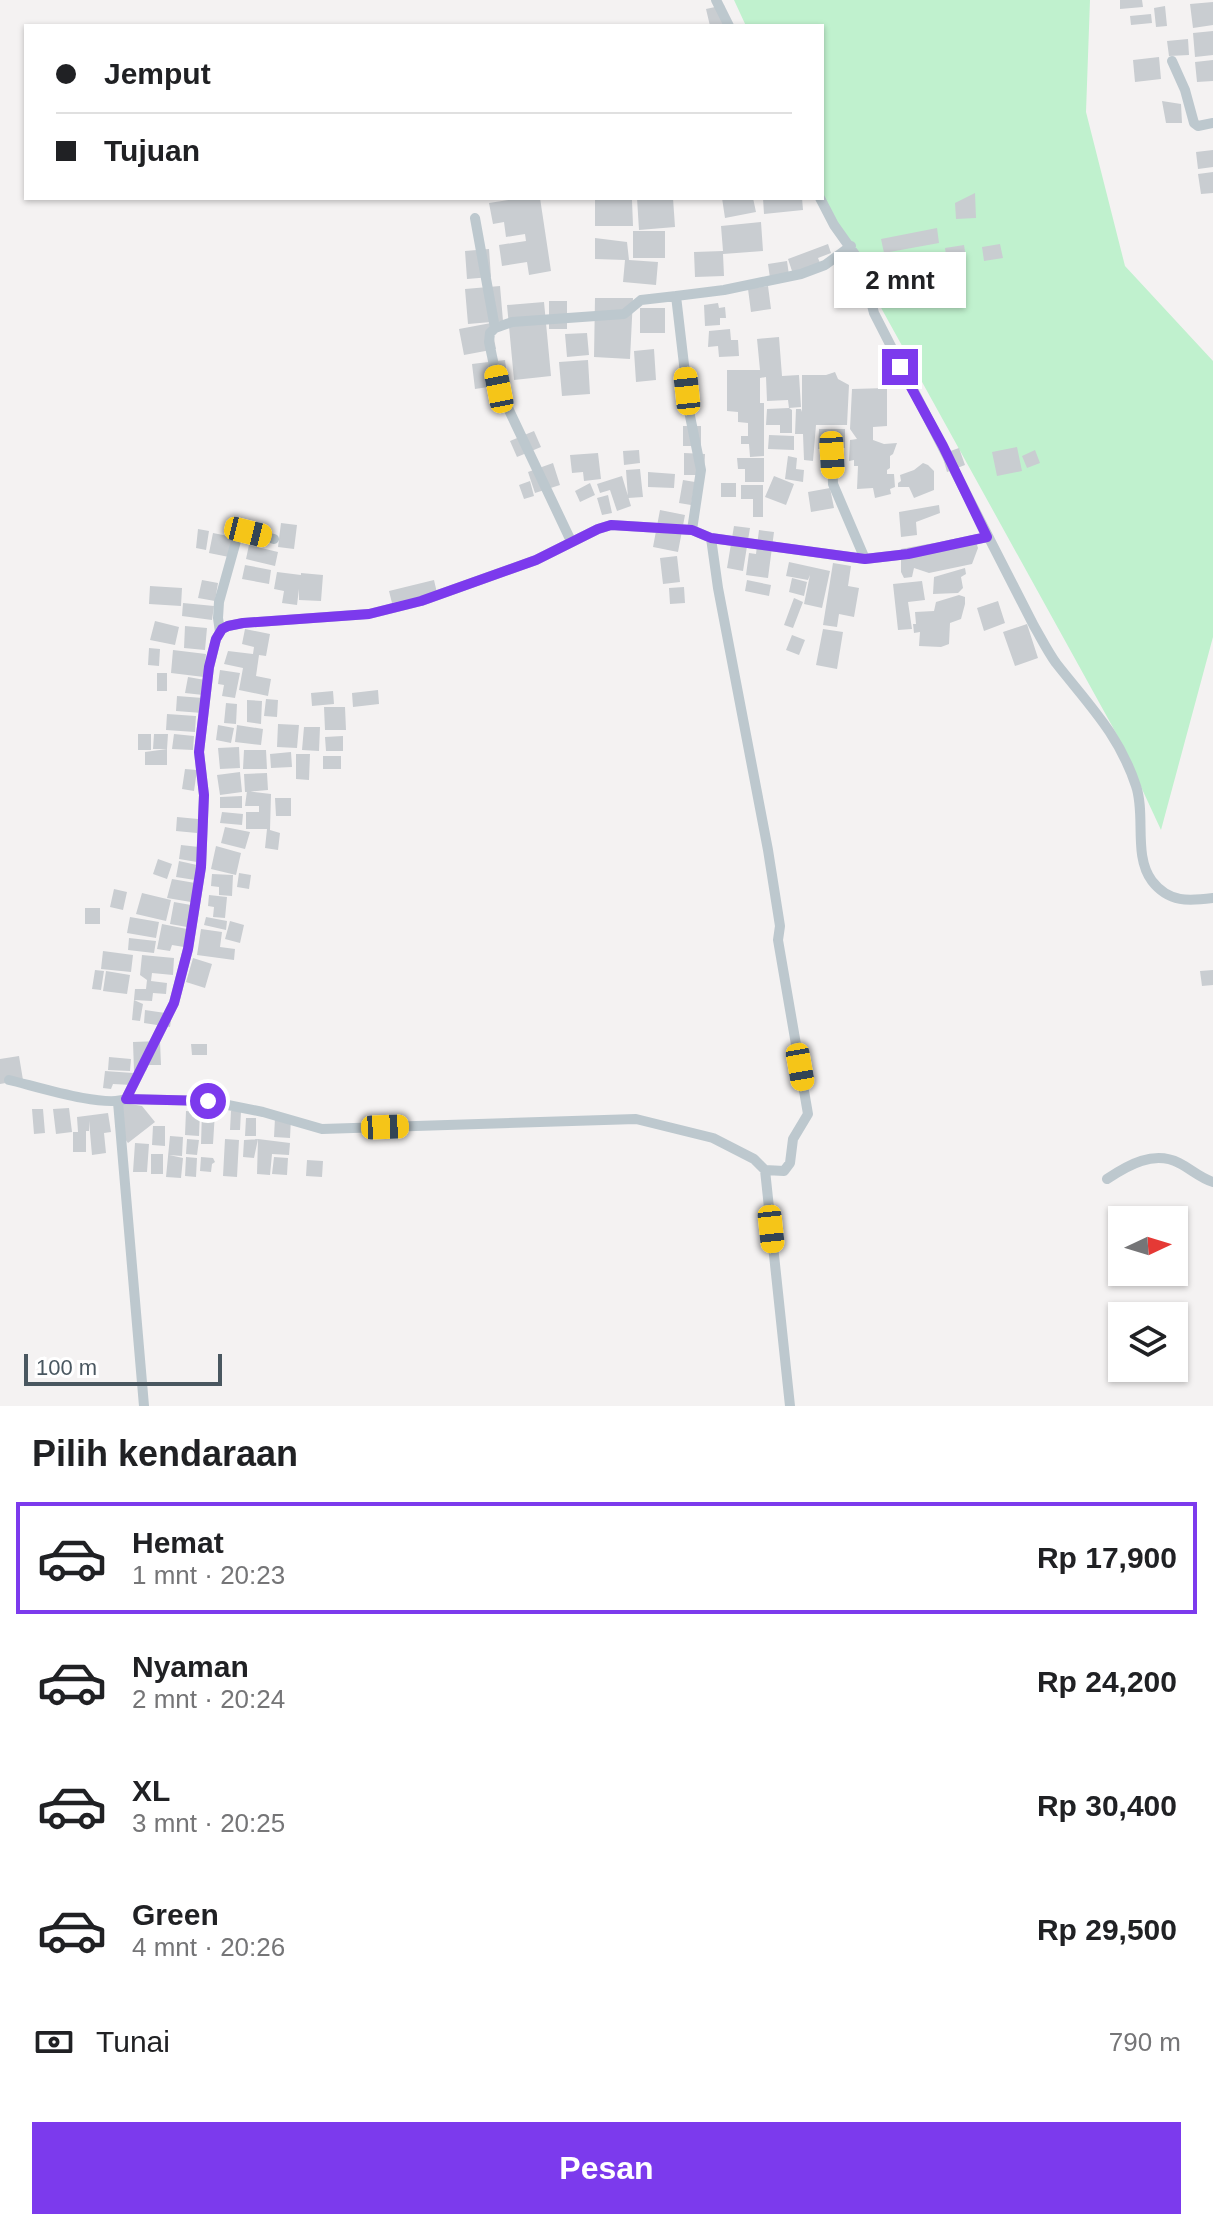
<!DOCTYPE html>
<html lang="id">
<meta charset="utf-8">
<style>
body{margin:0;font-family:Helvetica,sans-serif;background:#f2f2f2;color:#202124;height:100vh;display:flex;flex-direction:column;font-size:30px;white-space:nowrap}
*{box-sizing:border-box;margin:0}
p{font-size:26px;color:#757577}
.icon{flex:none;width:44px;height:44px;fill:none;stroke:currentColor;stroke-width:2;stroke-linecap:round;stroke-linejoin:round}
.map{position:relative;height:1406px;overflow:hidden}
.panel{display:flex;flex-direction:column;background:#fff;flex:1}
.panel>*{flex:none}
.top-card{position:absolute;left:24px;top:24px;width:800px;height:176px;border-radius:0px;box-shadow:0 2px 6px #0004;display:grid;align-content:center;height:176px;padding:0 32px;background:#fff}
.needle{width:52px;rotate:86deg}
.controls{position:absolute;left:1108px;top:1206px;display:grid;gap:16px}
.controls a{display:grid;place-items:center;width:80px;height:80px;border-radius:0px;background:#fff;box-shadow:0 2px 6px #0004;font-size:40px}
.scale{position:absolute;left:24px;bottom:20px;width:198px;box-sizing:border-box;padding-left:8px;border:4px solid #495760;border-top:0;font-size:22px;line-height:28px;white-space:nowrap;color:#495760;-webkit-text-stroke:6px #fff;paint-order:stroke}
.end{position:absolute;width:36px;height:36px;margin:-18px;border:10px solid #7c3aed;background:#fff;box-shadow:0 0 0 4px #fff}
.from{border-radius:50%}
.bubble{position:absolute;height:56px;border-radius:0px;background:#fff;box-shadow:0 2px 6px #0004;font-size:26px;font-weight:800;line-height:56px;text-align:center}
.car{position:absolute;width:24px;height:48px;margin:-24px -12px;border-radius:10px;box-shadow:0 0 6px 2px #0007;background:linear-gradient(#f5c518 24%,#345 0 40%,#f5c518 0 76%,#345 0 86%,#f5c518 0)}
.top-card b{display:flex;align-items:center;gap:28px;height:76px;font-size:30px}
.top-card b+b{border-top:2px solid #e0e0e0}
.top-card i{width:20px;height:20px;background:#202124}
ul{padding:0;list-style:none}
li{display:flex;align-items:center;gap:24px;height:112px;margin:0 16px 12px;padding:0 16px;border:4px solid transparent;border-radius:0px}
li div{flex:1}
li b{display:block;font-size:30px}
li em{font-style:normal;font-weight:800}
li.selected{border-color:#7c3aed}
li>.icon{width:72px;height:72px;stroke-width:1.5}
h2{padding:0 32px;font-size:36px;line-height:96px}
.pay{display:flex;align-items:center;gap:20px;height:88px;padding:0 32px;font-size:30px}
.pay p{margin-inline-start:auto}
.primary-button{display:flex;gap:16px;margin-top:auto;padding:16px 32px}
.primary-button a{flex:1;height:92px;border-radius:0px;background:#7c3aed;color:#fff;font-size:32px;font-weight:800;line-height:92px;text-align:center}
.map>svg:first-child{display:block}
.green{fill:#c0f1ce}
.building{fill:#c9cdd1}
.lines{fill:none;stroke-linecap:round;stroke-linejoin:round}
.street{stroke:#bdc8ce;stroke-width:10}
.route{stroke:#7c3aed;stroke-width:10}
</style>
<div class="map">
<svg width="1213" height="1406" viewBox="0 0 1213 1406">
<rect width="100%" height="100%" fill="#f4f2f2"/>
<path class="green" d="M 734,0 L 1090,0 L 1086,112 L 1125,266 L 1213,361 L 1213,637 L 1161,830 L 1116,733 L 832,219 L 822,197 L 822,26 L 746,26 Z"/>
<path class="building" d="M 1120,0 L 1142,0 L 1143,7 L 1120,9 Z
M 1213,2 L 1213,25 L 1193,28 L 1190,4 Z
M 724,5 L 729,26 L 710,26 L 706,9 Z
M 1165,6 L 1167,26 L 1156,27 L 1154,8 Z
M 1151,14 L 1152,23 L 1131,25 L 1130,16 Z
M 1213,31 L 1213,55 L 1195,57 L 1193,33 Z
M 1188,39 L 1189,55 L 1169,56 L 1167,41 Z
M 1159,57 L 1161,79 L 1135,82 L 1133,60 Z
M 1213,60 L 1213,81 L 1197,82 L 1195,62 Z
M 1162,101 L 1181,104 L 1182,123 L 1166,123 Z
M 1213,150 L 1213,167 L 1198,169 L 1196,152 Z
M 1213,172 L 1213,193 L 1201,194 L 1198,174 Z
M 975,193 L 976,218 L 956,219 L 955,203 Z
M 521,198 L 540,198 L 551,271 L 529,275 L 527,262 L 502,266 L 499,245 L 526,241 L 525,234 L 506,237 L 504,222 L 493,224 L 489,203 Z
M 637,198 L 673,198 L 675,227 L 639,230 Z
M 722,198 L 753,198 L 756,212 L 725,218 Z
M 763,198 L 802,198 L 803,210 L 764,214 Z
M 595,200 L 632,200 L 633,226 L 595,226 Z
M 761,222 L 763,251 L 723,254 L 724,276 L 695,277 L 694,252 L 723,251 L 721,226 Z
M 937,228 L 939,243 L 884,253 L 881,239 Z
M 633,231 L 665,231 L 665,258 L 633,258 Z
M 595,238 L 627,242 L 629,260 L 658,262 L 656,285 L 623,282 L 625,260 L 595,259 Z
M 828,244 L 831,253 L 818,258 L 820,263 L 793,274 L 788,259 Z
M 1000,244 L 1003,258 L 984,261 L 982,247 Z
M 964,245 L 966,258 L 947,262 L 945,248 Z
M 489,249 L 491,277 L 467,279 L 465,251 Z
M 787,261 L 789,275 L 770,278 L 768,264 Z
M 935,262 L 939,285 L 896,293 L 891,271 Z
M 953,267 L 955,280 L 943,282 L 941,269 Z
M 870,270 L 876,297 L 851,304 L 844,276 Z
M 500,286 L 503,321 L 468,324 L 465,289 Z
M 768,286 L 771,309 L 751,312 L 748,289 Z
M 595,298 L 633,298 L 630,359 L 594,357 Z
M 549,301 L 567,301 L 567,329 L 549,329 Z
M 544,302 L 551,376 L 514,380 L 507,305 Z
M 718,303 L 719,308 L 725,307 L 726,318 L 720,318 L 720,325 L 705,326 L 704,305 Z
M 640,308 L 665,308 L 665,333 L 640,333 Z
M 491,323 L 496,349 L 464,355 L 459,329 Z
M 730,329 L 731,340 L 738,340 L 739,356 L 719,357 L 718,346 L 708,347 L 709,331 Z
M 587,333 L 589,355 L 567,357 L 565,334 Z
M 779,337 L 782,376 L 799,375 L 801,407 L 789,408 L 788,400 L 767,401 L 766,377 L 760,378 L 760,403 L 764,403 L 764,456 L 750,457 L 749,444 L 741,444 L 741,436 L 748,436 L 748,423 L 738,422 L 738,412 L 727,411 L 727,370 L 760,370 L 757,339 Z
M 654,349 L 656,380 L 636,382 L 634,351 Z
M 505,360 L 508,384 L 475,389 L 472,364 Z
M 588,360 L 590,394 L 562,396 L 559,362 Z
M 835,372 L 838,379 L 849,385 L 847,425 L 816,425 L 813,461 L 804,460 L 803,434 L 795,434 L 796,409 L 801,409 L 802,412 L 802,375 L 826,375 Z
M 887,388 L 887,426 L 873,427 L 873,440 L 884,444 L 897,443 L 893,454 L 890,456 L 890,468 L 887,470 L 887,474 L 894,474 L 895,487 L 890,489 L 891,494 L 875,498 L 873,488 L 857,489 L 858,466 L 854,466 L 854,460 L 849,461 L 850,440 L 857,439 L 850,429 L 852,389 Z
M 789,408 L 792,410 L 792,433 L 780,433 L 780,425 L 766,425 L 767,409 Z
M 683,426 L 701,426 L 701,446 L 683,446 Z
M 819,429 L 845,429 L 845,448 L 818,449 Z
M 534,431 L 541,447 L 517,457 L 510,441 Z
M 769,435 L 794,436 L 794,450 L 768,449 Z
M 1017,447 L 1022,471 L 997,476 L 992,452 Z
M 959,448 L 965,465 L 947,472 L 942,454 Z
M 639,450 L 640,463 L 624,465 L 623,451 Z
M 1035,450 L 1040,463 L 1027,468 L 1022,456 Z
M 598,453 L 601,479 L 584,481 L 583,472 L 572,473 L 570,455 Z
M 684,453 L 705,454 L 704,475 L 684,475 Z
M 788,456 L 797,458 L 796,469 L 804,470 L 803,482 L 785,479 Z
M 737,458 L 764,458 L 764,482 L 745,482 L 745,469 L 738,469 Z
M 553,463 L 560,485 L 535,493 L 528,472 Z
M 923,463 L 928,465 L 934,471 L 934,490 L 914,498 L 909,487 L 898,487 L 898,483 L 901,481 L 900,475 L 914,470 Z
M 640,469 L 643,497 L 628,498 L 626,470 Z
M 648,472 L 675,474 L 674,488 L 648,487 Z
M 622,476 L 631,506 L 617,511 L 610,490 L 600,493 L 597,484 Z
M 774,476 L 794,484 L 786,505 L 765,497 Z
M 683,480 L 695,482 L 691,505 L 679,503 Z
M 530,481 L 534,496 L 524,499 L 519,485 Z
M 590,483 L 595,495 L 580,502 L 575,491 Z
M 721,483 L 736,483 L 736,497 L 721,497 Z
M 741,485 L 763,485 L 763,517 L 753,517 L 753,499 L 741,499 Z
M 830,488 L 834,508 L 811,512 L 808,492 Z
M 608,495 L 612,513 L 602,515 L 597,498 Z
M 939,505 L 940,513 L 916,522 L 917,535 L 901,537 L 899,512 Z
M 660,510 L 685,515 L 678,552 L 653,547 Z
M 281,523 L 297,525 L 294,549 L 278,547 Z
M 734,526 L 750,528 L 743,571 L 727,568 Z
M 198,529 L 209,531 L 206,550 L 196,548 Z
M 759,530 L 774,532 L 768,578 L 746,575 L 749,553 L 756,554 Z
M 213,533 L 233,537 L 229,557 L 209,553 Z
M 975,539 L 978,548 L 972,564 L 929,573 L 914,568 L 912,577 L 904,578 L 901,572 L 901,549 L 928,544 Z
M 249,545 L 278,552 L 275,566 L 246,559 Z
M 677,556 L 680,582 L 663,584 L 660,558 Z
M 789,562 L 830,571 L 822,608 L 804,604 L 810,575 L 808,580 L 786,576 Z
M 833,563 L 851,566 L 848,586 L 859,588 L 854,617 L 839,614 L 837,627 L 823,625 Z
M 245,565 L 271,570 L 269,584 L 242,579 Z
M 965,568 L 966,574 L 961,577 L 963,588 L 958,593 L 933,594 L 934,577 Z
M 277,572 L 301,575 L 301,573 L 323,575 L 321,601 L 299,600 L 299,589 L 297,605 L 282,603 L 284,591 L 274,589 Z
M 792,578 L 807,582 L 804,596 L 789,592 Z
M 202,580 L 218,583 L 215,601 L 198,598 Z
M 434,580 L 437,593 L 392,603 L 389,591 Z
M 747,580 L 771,585 L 769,596 L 745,591 Z
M 922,581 L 925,600 L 908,602 L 912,629 L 898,630 L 893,584 Z
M 150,586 L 182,588 L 181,606 L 149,604 Z
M 684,587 L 685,603 L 670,604 L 669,588 Z
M 959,595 L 965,597 L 965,604 L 961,619 L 950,623 L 949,644 L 941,647 L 919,646 L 920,632 L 914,633 L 913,624 L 916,624 L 915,612 L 934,611 L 936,602 Z
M 794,598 L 803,602 L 793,628 L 784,625 Z
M 998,601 L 1005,623 L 984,631 L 977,608 Z
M 183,603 L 214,606 L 212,620 L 182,616 Z
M 155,621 L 179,627 L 175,645 L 150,640 Z
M 1027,624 L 1038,658 L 1015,666 L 1003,632 Z
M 185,626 L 207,628 L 205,650 L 184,648 Z
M 245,629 L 270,634 L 266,656 L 259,655 L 256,676 L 271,679 L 268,696 L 239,690 L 243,668 L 224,664 L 228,651 L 253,654 L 254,647 L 242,644 Z
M 823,629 L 843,632 L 837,669 L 816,665 Z
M 792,635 L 805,640 L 799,655 L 786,650 Z
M 149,648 L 160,649 L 159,666 L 148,665 Z
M 173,650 L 206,654 L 204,677 L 171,673 Z
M 220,670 L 240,673 L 235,698 L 222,696 L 224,685 L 218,684 Z
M 157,673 L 167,673 L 167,691 L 157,691 Z
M 188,677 L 205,680 L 203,695 L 185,693 Z
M 378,690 L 379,704 L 353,707 L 352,693 Z
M 333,691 L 334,704 L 312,706 L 311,693 Z
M 177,696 L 203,698 L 202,713 L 176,711 Z
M 266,699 L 278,700 L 277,717 L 264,716 Z
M 247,700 L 262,701 L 261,724 L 247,722 Z
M 226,703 L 237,704 L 236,724 L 224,723 Z
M 324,707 L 345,707 L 346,730 L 325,730 Z
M 167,714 L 196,716 L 195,732 L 166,730 Z
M 278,724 L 299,725 L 297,748 L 277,747 Z
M 218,725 L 234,728 L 231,743 L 216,740 Z
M 237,725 L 263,729 L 261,745 L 235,742 Z
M 304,727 L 320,727 L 319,751 L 302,750 Z
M 138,734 L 151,734 L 151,750 L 138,750 Z
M 154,734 L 168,734 L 167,749 L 153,749 Z
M 174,734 L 194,736 L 193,750 L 172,749 Z
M 343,736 L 343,751 L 326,751 L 325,737 Z
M 239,747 L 240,768 L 220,769 L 218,748 Z
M 167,749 L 167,765 L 145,765 L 145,752 Z
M 244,750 L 266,750 L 267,769 L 243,769 Z
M 291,752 L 292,767 L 271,768 L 270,754 Z
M 296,754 L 310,754 L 309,780 L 296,779 Z
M 323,756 L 341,756 L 341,769 L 323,769 Z
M 185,769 L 197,770 L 194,791 L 182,789 Z
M 240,772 L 242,792 L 220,795 L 217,775 Z
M 267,773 L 268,790 L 245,792 L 244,774 Z
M 247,791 L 271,794 L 270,830 L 280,833 L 278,850 L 265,848 L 267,829 L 246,829 L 246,812 L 259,812 L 259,806 L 245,806 Z
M 242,796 L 242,808 L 220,808 L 220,797 Z
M 275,798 L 291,798 L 291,816 L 276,816 Z
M 222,812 L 243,814 L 242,825 L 220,823 Z
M 177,817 L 198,819 L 197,833 L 176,831 Z
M 225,827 L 250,832 L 245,849 L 221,843 Z
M 181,845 L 199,847 L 197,862 L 179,859 Z
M 216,846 L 241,853 L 236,875 L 211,869 Z
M 158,859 L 172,864 L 167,879 L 153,874 Z
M 179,861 L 197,865 L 195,880 L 176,877 Z
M 239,873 L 251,875 L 249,889 L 237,887 Z
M 212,874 L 233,875 L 232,896 L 219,895 L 219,887 L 211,886 Z
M 172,879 L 195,883 L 191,902 L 167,898 Z
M 114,889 L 127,892 L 123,910 L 110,907 Z
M 142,893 L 171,900 L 166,921 L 136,914 Z
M 209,895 L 227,897 L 225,918 L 213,917 L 214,907 L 208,906 Z
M 174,902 L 191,905 L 187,927 L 170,924 Z
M 85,908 L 100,908 L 100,924 L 85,924 Z
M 130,917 L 159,922 L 156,938 L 127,933 Z
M 206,917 L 227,921 L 226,930 L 204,925 Z
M 230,921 L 244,925 L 240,943 L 225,939 Z
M 162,924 L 187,929 L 184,947 L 172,945 L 170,951 L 157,949 Z
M 201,929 L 222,932 L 220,947 L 235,949 L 234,960 L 197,955 Z
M 129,938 L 156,941 L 154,953 L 128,950 Z
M 103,951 L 133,955 L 131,972 L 101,969 Z
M 142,955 L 174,958 L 173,975 L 152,973 L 151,981 L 167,983 L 166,994 L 153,993 L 152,1001 L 134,1000 L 143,1004 L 140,1021 L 132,1020 L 135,989 L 146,989 L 147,980 L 140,975 Z
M 193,958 L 212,964 L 205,988 L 186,982 Z
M 95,970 L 104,971 L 101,990 L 92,989 Z
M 1213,970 L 1213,985 L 1202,986 L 1200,971 Z
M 106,971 L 130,975 L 127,994 L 103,991 Z
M 145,1010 L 172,1014 L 170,1027 L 144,1023 Z
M 160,1041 L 161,1065 L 148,1065 L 146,1071 L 134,1071 L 133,1042 Z
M 191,1044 L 207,1044 L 207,1055 L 192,1055 Z
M 19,1056 L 23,1080 L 0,1084 L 0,1059 Z
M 109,1057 L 131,1059 L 130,1071 L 108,1070 Z
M 105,1071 L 133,1073 L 132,1085 L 113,1084 L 111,1089 L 103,1088 Z
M 118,1102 L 142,1106 L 155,1122 L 128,1143 L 115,1126 Z
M 69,1108 L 72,1132 L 56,1134 L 53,1109 Z
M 32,1109 L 43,1109 L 45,1133 L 34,1134 Z
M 186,1111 L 200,1112 L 199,1136 L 185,1135 Z
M 202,1111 L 215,1112 L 213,1144 L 201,1144 Z
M 231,1111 L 241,1111 L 240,1130 L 230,1130 Z
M 108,1113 L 111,1132 L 104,1133 L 106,1153 L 92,1155 L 89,1121 L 89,1131 L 86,1131 L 86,1152 L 73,1152 L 73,1132 L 78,1132 L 77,1117 Z
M 246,1118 L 256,1118 L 256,1136 L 245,1136 Z
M 275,1118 L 291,1118 L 290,1138 L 274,1137 Z
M 153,1126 L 165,1126 L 165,1146 L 152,1145 Z
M 170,1136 L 183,1137 L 182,1156 L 169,1155 L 183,1158 L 181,1178 L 166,1177 Z
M 187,1139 L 199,1140 L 197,1155 L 186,1154 Z
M 225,1139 L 239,1140 L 237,1177 L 223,1176 Z
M 258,1139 L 254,1158 L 243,1157 L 244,1140 Z
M 258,1139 L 290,1143 L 289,1155 L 272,1154 L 270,1175 L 257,1174 Z
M 135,1143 L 149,1144 L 147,1172 L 133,1172 Z
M 151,1154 L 163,1154 L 163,1174 L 151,1174 Z
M 186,1157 L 197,1158 L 196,1177 L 185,1176 Z
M 201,1157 L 213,1158 L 215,1162 L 212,1164 L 211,1172 L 200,1171 Z
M 274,1157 L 288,1158 L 287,1175 L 272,1174 Z
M 307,1160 L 323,1161 L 322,1177 L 306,1176 Z"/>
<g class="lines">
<path class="street" d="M 716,0 L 729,26
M 1172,61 L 1185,90 L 1194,123 L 1198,126 L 1213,123
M 820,198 L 834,225 L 861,263 L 874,313 L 1034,626 C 1041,638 1048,652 1056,663 C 1088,704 1119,734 1136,786 C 1146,815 1133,856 1152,881 C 1169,903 1189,901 1213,898
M 475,218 L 495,328 L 490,333 L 489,342 L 499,389 L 571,541
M 495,328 L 512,322 L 624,314 L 641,300 L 676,296
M 832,455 L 833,484 L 865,559
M 692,530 L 701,470 L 690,416 L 676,296 L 724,290 L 801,274 L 825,265 L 851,246
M 711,538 L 718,588 L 768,850 L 780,926 L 778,940 L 808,1114 L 793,1139 L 790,1163 L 784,1171 L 765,1170
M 220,632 L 218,618 L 219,602 L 238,534 L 244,531 L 274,539
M 9,1080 C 35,1086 103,1108 126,1099 L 208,1101 L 263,1112 L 322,1129 L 636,1119 L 713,1138 L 754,1159 L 765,1170 L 790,1406
M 126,1099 L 174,1003 L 188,949 L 201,867 L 204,795 L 199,752 L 209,667 L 216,639 L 222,629 L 228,626 L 243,623 L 369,614 L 421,601 L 536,560 L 598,529 L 611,525 L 692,530 L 711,538 L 865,559 L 908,554 L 987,537
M 118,1102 L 144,1406
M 1107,1179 C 1128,1165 1154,1150 1179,1163 C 1191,1169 1200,1178 1213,1182"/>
</g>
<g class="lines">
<path class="route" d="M 208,1101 L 126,1099 L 174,1003 L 188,949 L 201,867 L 204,795 L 199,752 L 209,667 L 216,639 L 222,629 L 228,626 L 243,623 L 369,614 L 421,601 L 536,560 L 598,529 L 611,525 L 692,530 L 711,538 L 865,559 L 908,554 L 987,537 L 943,446 L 900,367"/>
</g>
</svg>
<div class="controls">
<a><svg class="needle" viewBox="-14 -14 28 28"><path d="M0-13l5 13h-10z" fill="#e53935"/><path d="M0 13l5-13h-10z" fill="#757577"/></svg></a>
<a><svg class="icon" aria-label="layers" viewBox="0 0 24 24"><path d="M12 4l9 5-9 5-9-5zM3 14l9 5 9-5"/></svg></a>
</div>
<div class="scale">100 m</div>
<i class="end from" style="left:208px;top:1101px"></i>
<i class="end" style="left:900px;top:367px"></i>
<div class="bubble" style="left:834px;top:252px;width:132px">2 mnt</div>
<i class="car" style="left:499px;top:389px;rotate:349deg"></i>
<i class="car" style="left:687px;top:391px;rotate:354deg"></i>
<i class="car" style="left:832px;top:455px;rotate:177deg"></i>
<i class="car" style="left:248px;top:532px;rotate:104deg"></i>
<i class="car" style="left:800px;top:1067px;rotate:170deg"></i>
<i class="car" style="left:385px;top:1127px;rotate:88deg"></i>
<i class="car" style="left:771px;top:1229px;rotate:174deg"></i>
<div class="top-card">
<b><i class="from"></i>Jemput</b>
<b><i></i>Tujuan</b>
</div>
</div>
<section class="panel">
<h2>Pilih kendaraan</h2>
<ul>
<li class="selected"><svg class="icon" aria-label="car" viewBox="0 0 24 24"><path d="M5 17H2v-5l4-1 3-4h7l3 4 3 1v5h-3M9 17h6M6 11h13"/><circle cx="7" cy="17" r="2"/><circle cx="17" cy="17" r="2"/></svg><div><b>Hemat</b><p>1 mnt · 20:23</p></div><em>Rp 17,900</em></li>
<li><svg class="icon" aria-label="car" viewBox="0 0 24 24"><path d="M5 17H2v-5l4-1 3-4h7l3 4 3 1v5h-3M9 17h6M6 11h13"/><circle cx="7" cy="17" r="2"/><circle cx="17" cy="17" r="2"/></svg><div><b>Nyaman</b><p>2 mnt · 20:24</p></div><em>Rp 24,200</em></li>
<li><svg class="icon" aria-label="car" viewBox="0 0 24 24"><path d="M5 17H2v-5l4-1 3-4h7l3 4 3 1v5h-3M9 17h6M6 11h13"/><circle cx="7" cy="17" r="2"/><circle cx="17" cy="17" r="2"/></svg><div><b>XL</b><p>3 mnt · 20:25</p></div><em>Rp 30,400</em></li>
<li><svg class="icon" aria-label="car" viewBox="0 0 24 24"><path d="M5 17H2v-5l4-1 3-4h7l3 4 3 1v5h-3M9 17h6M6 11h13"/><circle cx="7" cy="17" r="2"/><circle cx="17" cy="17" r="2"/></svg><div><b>Green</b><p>4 mnt · 20:26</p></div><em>Rp 29,500</em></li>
</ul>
<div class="pay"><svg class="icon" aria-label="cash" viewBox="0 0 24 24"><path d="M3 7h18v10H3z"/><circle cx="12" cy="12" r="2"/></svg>Tunai<p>790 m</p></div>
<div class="primary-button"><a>Pesan</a></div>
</section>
